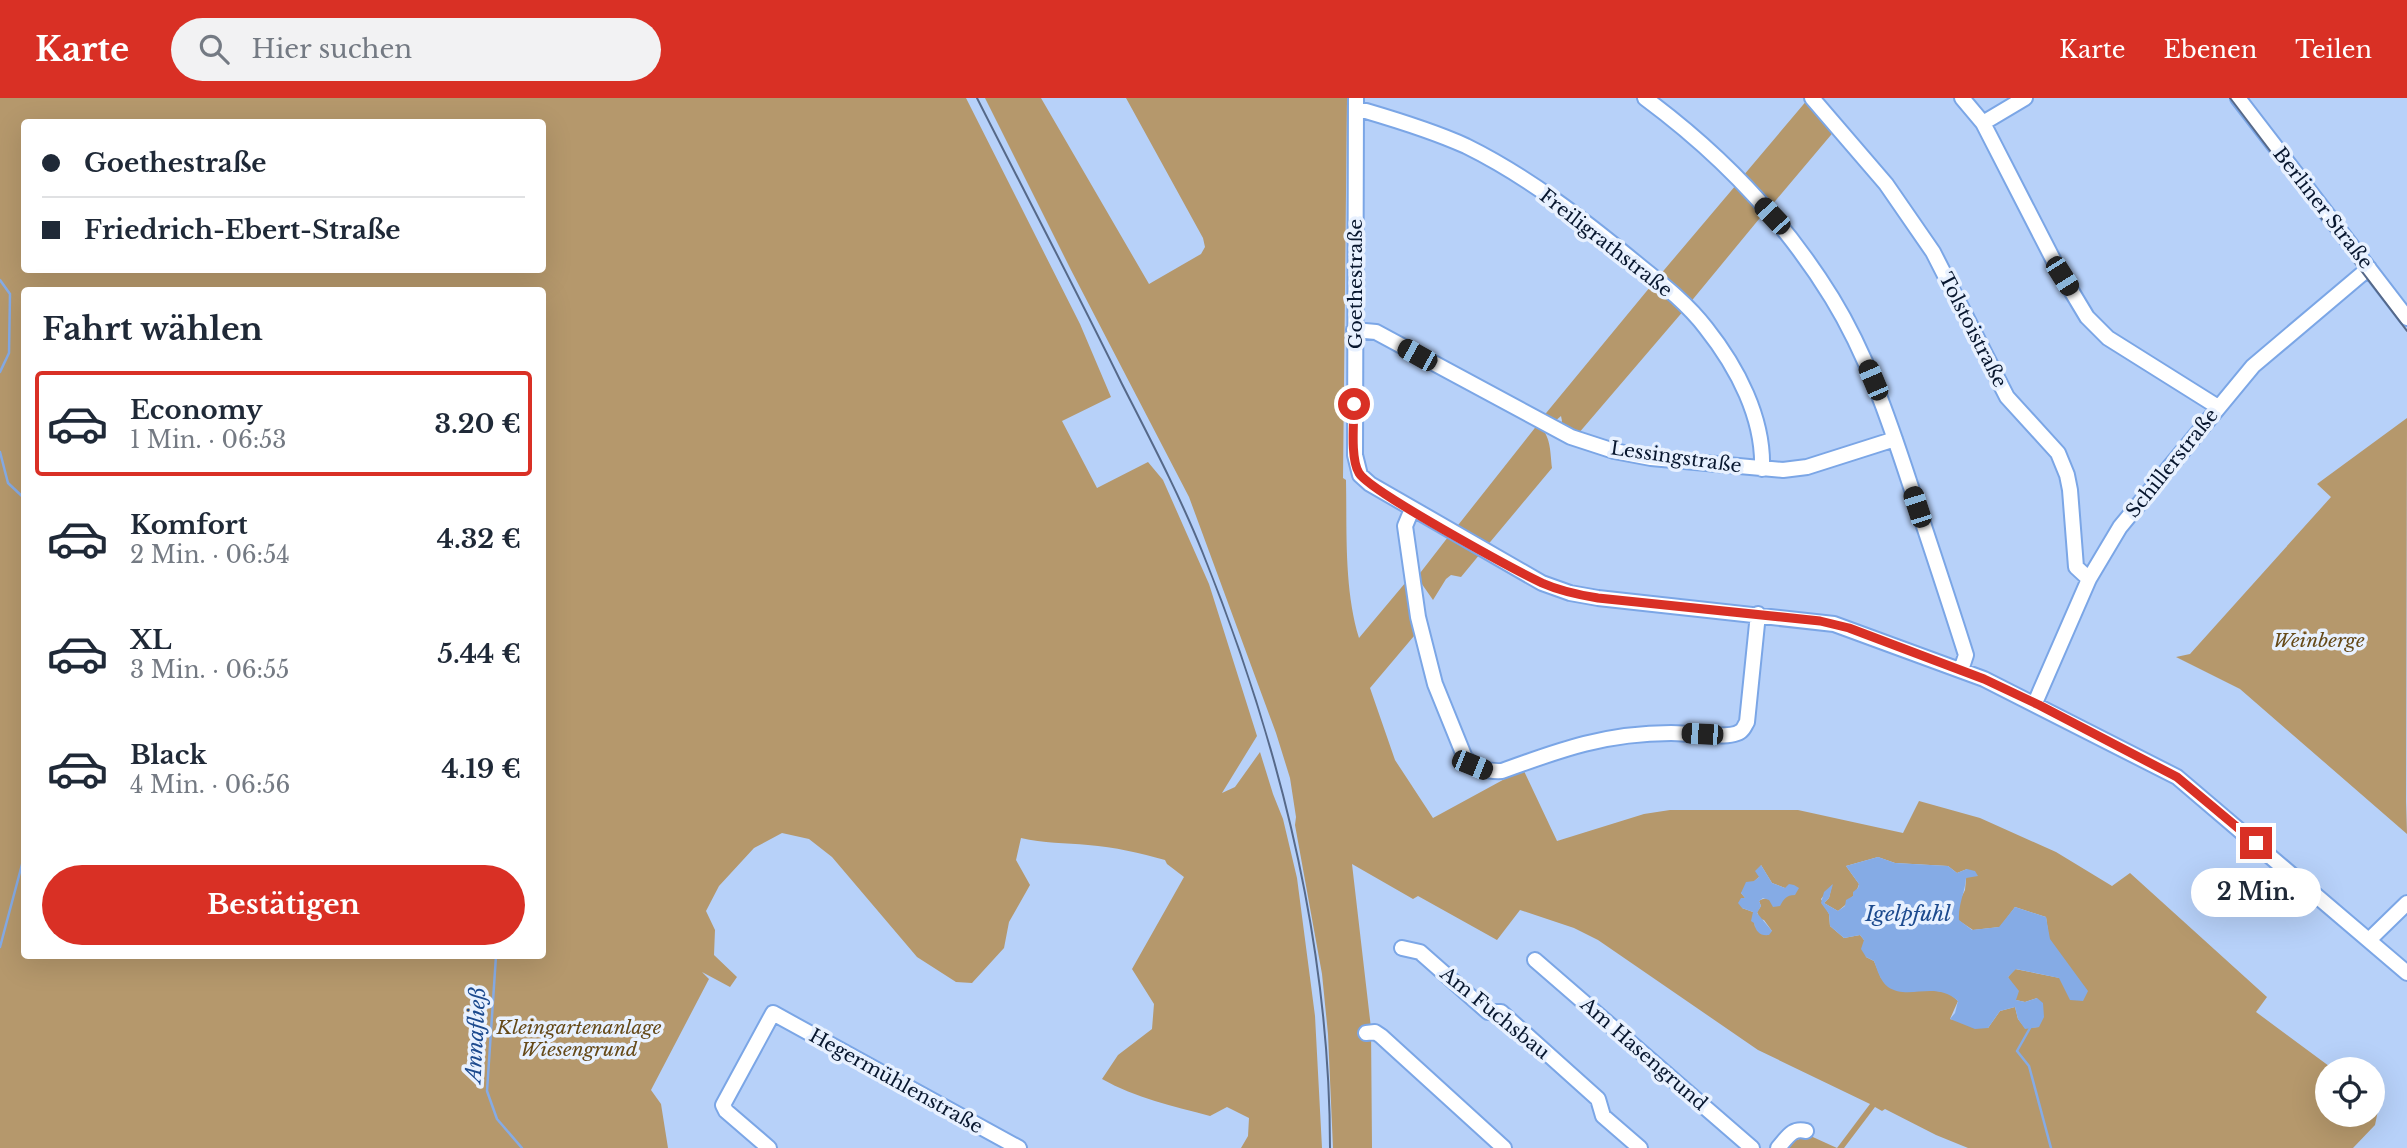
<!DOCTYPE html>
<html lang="de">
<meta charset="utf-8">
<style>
body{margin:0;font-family:"Libre Baskerville",serif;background:#f2f2f3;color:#1f2937;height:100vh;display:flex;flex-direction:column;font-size:26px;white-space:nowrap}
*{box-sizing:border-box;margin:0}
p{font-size:23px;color:#747a83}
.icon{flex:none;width:38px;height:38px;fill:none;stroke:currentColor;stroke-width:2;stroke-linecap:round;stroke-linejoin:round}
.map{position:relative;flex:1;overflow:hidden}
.panel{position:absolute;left:21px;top:189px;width:525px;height:672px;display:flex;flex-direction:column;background:#fff;border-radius:7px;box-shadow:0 7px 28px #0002}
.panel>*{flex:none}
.guide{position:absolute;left:21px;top:21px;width:525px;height:154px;border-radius:7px;box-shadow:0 7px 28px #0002;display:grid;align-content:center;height:154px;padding:0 21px;background:#fff}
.tools{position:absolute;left:2315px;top:959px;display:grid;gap:14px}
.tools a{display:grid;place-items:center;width:70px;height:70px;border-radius:50%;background:#fff;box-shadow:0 7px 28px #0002;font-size:35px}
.end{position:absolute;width:32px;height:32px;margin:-16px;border:9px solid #d93025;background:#fff;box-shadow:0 0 0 4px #fff}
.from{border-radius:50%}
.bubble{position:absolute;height:49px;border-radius:24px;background:#fff;box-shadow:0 7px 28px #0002;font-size:23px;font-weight:700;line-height:49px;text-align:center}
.car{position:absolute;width:21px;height:42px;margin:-21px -10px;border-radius:9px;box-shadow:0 0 5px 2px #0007;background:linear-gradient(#222 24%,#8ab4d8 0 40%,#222 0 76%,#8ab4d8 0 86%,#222 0)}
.guide b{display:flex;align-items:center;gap:24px;height:66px;font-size:26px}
.guide b+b{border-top:2px solid #e0e1e3}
.guide i{width:18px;height:18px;background:#1f2937}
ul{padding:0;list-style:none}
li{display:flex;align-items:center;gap:21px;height:105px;margin:0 14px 10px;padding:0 7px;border:4px solid transparent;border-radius:7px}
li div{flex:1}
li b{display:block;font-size:26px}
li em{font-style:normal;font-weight:700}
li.current{border-color:#d93025}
li>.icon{width:63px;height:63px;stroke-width:1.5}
h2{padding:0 21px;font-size:32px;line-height:84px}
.primary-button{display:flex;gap:14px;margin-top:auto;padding:14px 21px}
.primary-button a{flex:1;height:80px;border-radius:42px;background:#d93025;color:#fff;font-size:28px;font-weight:700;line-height:80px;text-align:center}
header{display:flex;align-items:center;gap:42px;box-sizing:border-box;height:98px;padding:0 35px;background:#d93025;color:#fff}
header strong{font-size:33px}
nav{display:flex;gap:38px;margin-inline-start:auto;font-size:24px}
.search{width:490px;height:63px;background:#f2f2f3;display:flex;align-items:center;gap:18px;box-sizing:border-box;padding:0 24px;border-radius:38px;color:#747a83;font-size:26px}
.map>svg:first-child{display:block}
.green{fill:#b5986c;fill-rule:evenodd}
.water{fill:#85abe5}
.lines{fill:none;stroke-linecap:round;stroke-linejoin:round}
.stream{stroke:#85abe5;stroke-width:2.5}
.minor-casing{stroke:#7ba6e6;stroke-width:18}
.minor{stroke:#fff;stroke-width:14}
.tram{stroke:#566989;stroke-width:2}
.route{stroke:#d93025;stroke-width:9}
.labels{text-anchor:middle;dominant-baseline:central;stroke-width:7;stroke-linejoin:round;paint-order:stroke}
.street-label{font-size:19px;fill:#08172f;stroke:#e8f1ff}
.park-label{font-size:19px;font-style:italic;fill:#654918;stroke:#e8f1ff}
.water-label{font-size:21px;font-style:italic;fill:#1c4a8e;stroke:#e8f1ff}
</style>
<header>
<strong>Karte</strong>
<div class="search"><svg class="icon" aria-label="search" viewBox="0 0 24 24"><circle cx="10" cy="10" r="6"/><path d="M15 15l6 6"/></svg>Hier suchen</div>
<nav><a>Karte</a><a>Ebenen</a><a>Teilen</a></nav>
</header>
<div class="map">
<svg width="2407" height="1050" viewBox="0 0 2407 1050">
<rect width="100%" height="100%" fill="#b7d1f9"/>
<path class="green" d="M 0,0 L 966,0 L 1080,226 L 1111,299 L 1062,323 L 1097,390 L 1148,364 L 1163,382 L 1209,486 L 1257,638 L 1222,695 L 1235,689 L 1260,654 L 1273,696 L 1283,721 L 1297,780 L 1315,918 L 1322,1050 L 1241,1050 L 1248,1038 L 1249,1020 L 1227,1009 L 1210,1018 C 1173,1008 1136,1000 1102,981 L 1118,957 L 1152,931 L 1154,906 L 1132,871 L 1184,779 L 1167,766 L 1165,762 C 1140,755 1115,749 1088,747 C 1066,745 1043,745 1021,740 L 1016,762 L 1030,787 L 1009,824 L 1004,850 L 972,885 L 956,884 L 917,859 L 832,759 L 809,741 L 782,735 L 754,750 L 719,788 L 706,813 L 715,832 L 714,857 L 737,879 L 730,889 L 702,874 L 709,881 L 651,992 L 661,1006 L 668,1050 L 0,1050 ZM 542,24 L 542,172 L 24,172 L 24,24 ZM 24,192 L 542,192 L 542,858 L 24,858 Z
M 985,0 L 1041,0 L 1149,186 L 1201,156 L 1205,149 L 1203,140 L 1126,0 L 1347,0 L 1343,380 L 1346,382 C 1347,434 1344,491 1359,540 L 1406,484 L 1414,538 L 1370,590 L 1395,662 L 1433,720 L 1523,671 L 1557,743 L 1644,716 L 1670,712 L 1798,712 L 1903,735 L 1919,703 L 1980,720 L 2056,754 L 2112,788 L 2130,775 L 2267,899 L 2256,914 L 2333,971 L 2328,971 L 2328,1017 L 2373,1017 L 2373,990 L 2382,993 L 2375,1027 L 2353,1050 L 1968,1050 L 1936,1037 L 1885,1011 L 1882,1013 L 1875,1009 L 1844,1050 L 1783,1050 L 1794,1038 L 1798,1042 L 1804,1035 L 1837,1050 L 1870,1006 L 1758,952 L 1598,842 L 1574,830 L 1520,812 L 1497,842 L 1418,798 L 1413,801 L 1352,766 L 1371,930 L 1372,1050 L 1333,1050 L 1328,936 L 1322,876 L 1295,727 L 1296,719 L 1290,680 L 1276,635 L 1189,399 L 1071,172 ZM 1878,759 L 1895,765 L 1948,768 L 1957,775 L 1967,771 L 1965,792 L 1958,806 L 1958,822 L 1973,832 L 2000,829 L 2015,809 L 2046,819 L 2049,841 L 2087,893 L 2060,880 L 2015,871 L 2008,879 L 2016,902 L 2025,904 L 2037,900 L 2039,929 L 2025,930 L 2018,921 L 2015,909 L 2000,913 L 1988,930 L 1950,921 L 1958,903 L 1948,894 L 1925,892 L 1907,894 L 1881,880 L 1874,863 L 1866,859 L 1864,842 L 1860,837 L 1844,840 L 1830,828 L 1829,816 L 1821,801 L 1832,787 L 1829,800 L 1824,805 L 1838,813 C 1847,806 1856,797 1859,786 L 1846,768 ZM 1761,767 L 1772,785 L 1785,790 L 1789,797 C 1780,803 1767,797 1759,803 L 1761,808 L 1757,814 L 1760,821 L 1764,822 L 1772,833 L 1755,829 L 1753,814 L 1742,810 L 1746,801 L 1741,795 L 1759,779 Z
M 1808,1 L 1836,31 L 1771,108 L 1743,78 Z
M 1736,87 L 1764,115 L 1689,206 L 1659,178 Z
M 1655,183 L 1685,211 L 1578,336 L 1559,329 L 1562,323 L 1561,318 L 1553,325 L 1542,320 Z
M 2407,320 L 2406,704 L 2407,736 L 2240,591 L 2176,559 L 2190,556 L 2331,399 L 2317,386 Z
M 1538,326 C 1551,338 1550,352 1552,370 L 1486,449 L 1455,431 Z
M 1448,439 L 1480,456 L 1461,479 L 1451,477 L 1446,481 L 1433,502 L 1417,479 Z"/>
<path class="water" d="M 1878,759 L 1895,765 L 1948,768 L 1957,775 L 1967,771 L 1975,773 L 1978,778 L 1966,780 C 1965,795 1958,806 1959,822 L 1972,832 L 1999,829 L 2015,809 L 2046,819 L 2050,841 L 2088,893 L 2083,903 L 2070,902 L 2059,880 L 2016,871 L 2008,879 L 2019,893 L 2016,902 L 2025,904 L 2037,900 L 2043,905 L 2044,919 L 2039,929 L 2025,931 L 2018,921 L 2015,909 L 2000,913 L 1988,930 L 1975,931 L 1950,921 L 1955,915 L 1958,903 C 1935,882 1909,903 1888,889 C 1880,883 1877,871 1874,863 L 1866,859 L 1861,851 L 1864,842 L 1860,837 L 1844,840 L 1830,828 L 1829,816 L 1821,805 L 1824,794 L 1833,786 L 1829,800 L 1824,805 L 1838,813 L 1845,808 L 1846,802 L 1853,798 L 1853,794 L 1858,790 L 1859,786 L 1846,768 Z
M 1761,767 L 1772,785 L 1785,790 L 1789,786 L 1794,787 L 1799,790 L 1795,797 C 1786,797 1784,801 1780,808 L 1773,809 L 1769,802 L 1763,800 L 1759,803 L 1761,808 L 1757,815 L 1772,833 L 1769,837 C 1760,838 1756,834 1754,825 L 1751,823 L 1753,814 L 1742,810 L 1738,805 L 1741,800 L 1745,800 L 1741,795 L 1746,784 L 1754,783 L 1759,779 L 1755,773 Z"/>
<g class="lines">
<path class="stream" d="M 0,182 L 10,196 L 9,255 L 0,274
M 0,354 L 8,385 L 24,400
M 0,849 L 24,759
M 496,858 L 487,993 L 497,1021 L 522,1050
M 2030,930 L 2017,953 L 2029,968 L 2051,1050"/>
<defs>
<path id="minor" d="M 1356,0 L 1355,357 L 1360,377 L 1370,386 L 1542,485 L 1570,495 L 1598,500 L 1834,526 L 1984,581 L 2177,679 L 2407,875
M 1645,0 C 1718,54 1784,122 1832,200 C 1867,257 1889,322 1910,386 C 1929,443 1948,500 1966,557 L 1961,572
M 1812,0 L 1886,86 L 1933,154 L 2007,299 L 2058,355 L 2067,377 L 2070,392 L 2076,469 L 2089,481
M 1962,0 L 1983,25 L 2057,169 L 2087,219 L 2108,240 L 2218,309
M 2238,0 L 2407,220
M 1356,12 L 1366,13 C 1400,23 1433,33 1466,48 C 1527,78 1584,122 1636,165 C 1661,185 1687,205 1706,230 C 1737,269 1764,320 1762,371
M 1983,25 L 2025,0
M 1354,232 L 1376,234 L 1571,339 L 1614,353 L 1651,360 L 1783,372 L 1807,369 L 1895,341
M 1412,411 L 1405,428 L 1418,519 L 1435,586 L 1465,660 C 1476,670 1487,674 1502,673 C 1562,651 1607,635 1671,635 C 1686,635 1731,642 1741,633 C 1744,631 1745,627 1747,624 L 1758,516
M 2035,605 L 2089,481 L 2120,429 L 2253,268 L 2369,170
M 2369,842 L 2407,805
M 1402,850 L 1420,854 L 1488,914 L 1501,914 L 1598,1001 L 1603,1018 L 1640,1050
M 1535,862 L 1752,1050
M 1366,935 L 1375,934 L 1381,938 L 1504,1050
M 769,1050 L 726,1013 L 723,1007 L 773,915 L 1019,1050
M 1778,1050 C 1787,1040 1792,1029 1806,1033"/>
</defs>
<use href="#minor" class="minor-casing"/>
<use href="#minor" class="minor"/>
<path class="tram" d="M 977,0 C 1025,95 1075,190 1122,286 C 1150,341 1179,396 1202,453 C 1278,641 1330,846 1330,1050
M 2230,0 L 2407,233"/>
</g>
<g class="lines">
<path class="route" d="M 1354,306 C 1354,324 1350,360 1359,375 C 1369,393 1515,472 1542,485 C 1560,493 1579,497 1598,500 L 1820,523 L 1849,530 L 1984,581 L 2039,607 L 2177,679 L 2256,745"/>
</g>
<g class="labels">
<g class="street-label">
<text transform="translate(2323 110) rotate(52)">Berliner Straße</text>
<text transform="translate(1606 145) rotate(38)">Freiligrathstraße</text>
<text transform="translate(1355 186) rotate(-90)">Goethestraße</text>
<text transform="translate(1973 232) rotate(63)">Tolstoistraße</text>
<text transform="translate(1676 359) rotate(8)">Lessingstraße</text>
<text transform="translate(2172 365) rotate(-51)">Schillerstraße</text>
<text transform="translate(1495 915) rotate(39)">Am Fuchsbau</text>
<text transform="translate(1644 956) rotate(41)">Am Hasengrund</text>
<text transform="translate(896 983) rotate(29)">Hegermühlenstraße</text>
</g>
<g class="park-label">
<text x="2319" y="542">Weinberge</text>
<text x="579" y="929">Kleingartenanlage<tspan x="579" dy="22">Wiesengrund</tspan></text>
</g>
<g class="water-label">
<text x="1908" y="816">Igelpfuhl</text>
<text transform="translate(476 937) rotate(-87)">Annafließ</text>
</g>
</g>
</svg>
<div class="tools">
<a><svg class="icon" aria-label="locate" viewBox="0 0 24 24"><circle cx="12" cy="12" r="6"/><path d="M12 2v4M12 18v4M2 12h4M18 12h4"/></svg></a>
</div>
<i class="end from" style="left:1354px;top:306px"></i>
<i class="end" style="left:2256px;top:745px"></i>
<div class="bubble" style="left:2191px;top:770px;width:130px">2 Min.</div>
<i class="car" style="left:1772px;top:118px;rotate:317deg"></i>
<i class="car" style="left:2062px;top:178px;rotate:148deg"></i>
<i class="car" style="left:1417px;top:257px;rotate:299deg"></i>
<i class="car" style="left:1873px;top:282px;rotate:337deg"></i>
<i class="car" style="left:1917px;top:409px;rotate:342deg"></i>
<i class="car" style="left:1702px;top:636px;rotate:273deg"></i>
<i class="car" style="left:1472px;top:667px;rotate:112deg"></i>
<div class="guide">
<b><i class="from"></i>Goethestraße</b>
<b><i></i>Friedrich-Ebert-Straße</b>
</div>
<section class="panel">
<h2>Fahrt wählen</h2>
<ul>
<li class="current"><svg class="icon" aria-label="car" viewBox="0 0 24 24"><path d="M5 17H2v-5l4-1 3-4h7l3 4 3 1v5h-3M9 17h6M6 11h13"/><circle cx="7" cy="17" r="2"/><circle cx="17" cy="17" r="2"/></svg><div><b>Economy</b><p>1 Min. · 06:53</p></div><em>3.20 €</em></li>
<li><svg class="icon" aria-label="car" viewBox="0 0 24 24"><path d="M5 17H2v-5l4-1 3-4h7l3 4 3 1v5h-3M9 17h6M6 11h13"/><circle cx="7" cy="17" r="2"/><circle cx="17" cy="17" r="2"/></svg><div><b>Komfort</b><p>2 Min. · 06:54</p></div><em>4.32 €</em></li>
<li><svg class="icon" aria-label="car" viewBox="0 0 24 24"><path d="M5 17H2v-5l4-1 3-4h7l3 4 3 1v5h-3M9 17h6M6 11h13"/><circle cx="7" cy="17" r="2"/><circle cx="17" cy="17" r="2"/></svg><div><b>XL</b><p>3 Min. · 06:55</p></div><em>5.44 €</em></li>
<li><svg class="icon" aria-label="car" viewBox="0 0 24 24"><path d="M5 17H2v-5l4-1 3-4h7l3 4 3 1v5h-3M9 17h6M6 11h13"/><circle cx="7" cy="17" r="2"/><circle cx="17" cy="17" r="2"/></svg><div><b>Black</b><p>4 Min. · 06:56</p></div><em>4.19 €</em></li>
</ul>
<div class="primary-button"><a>Bestätigen</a></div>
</section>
</div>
